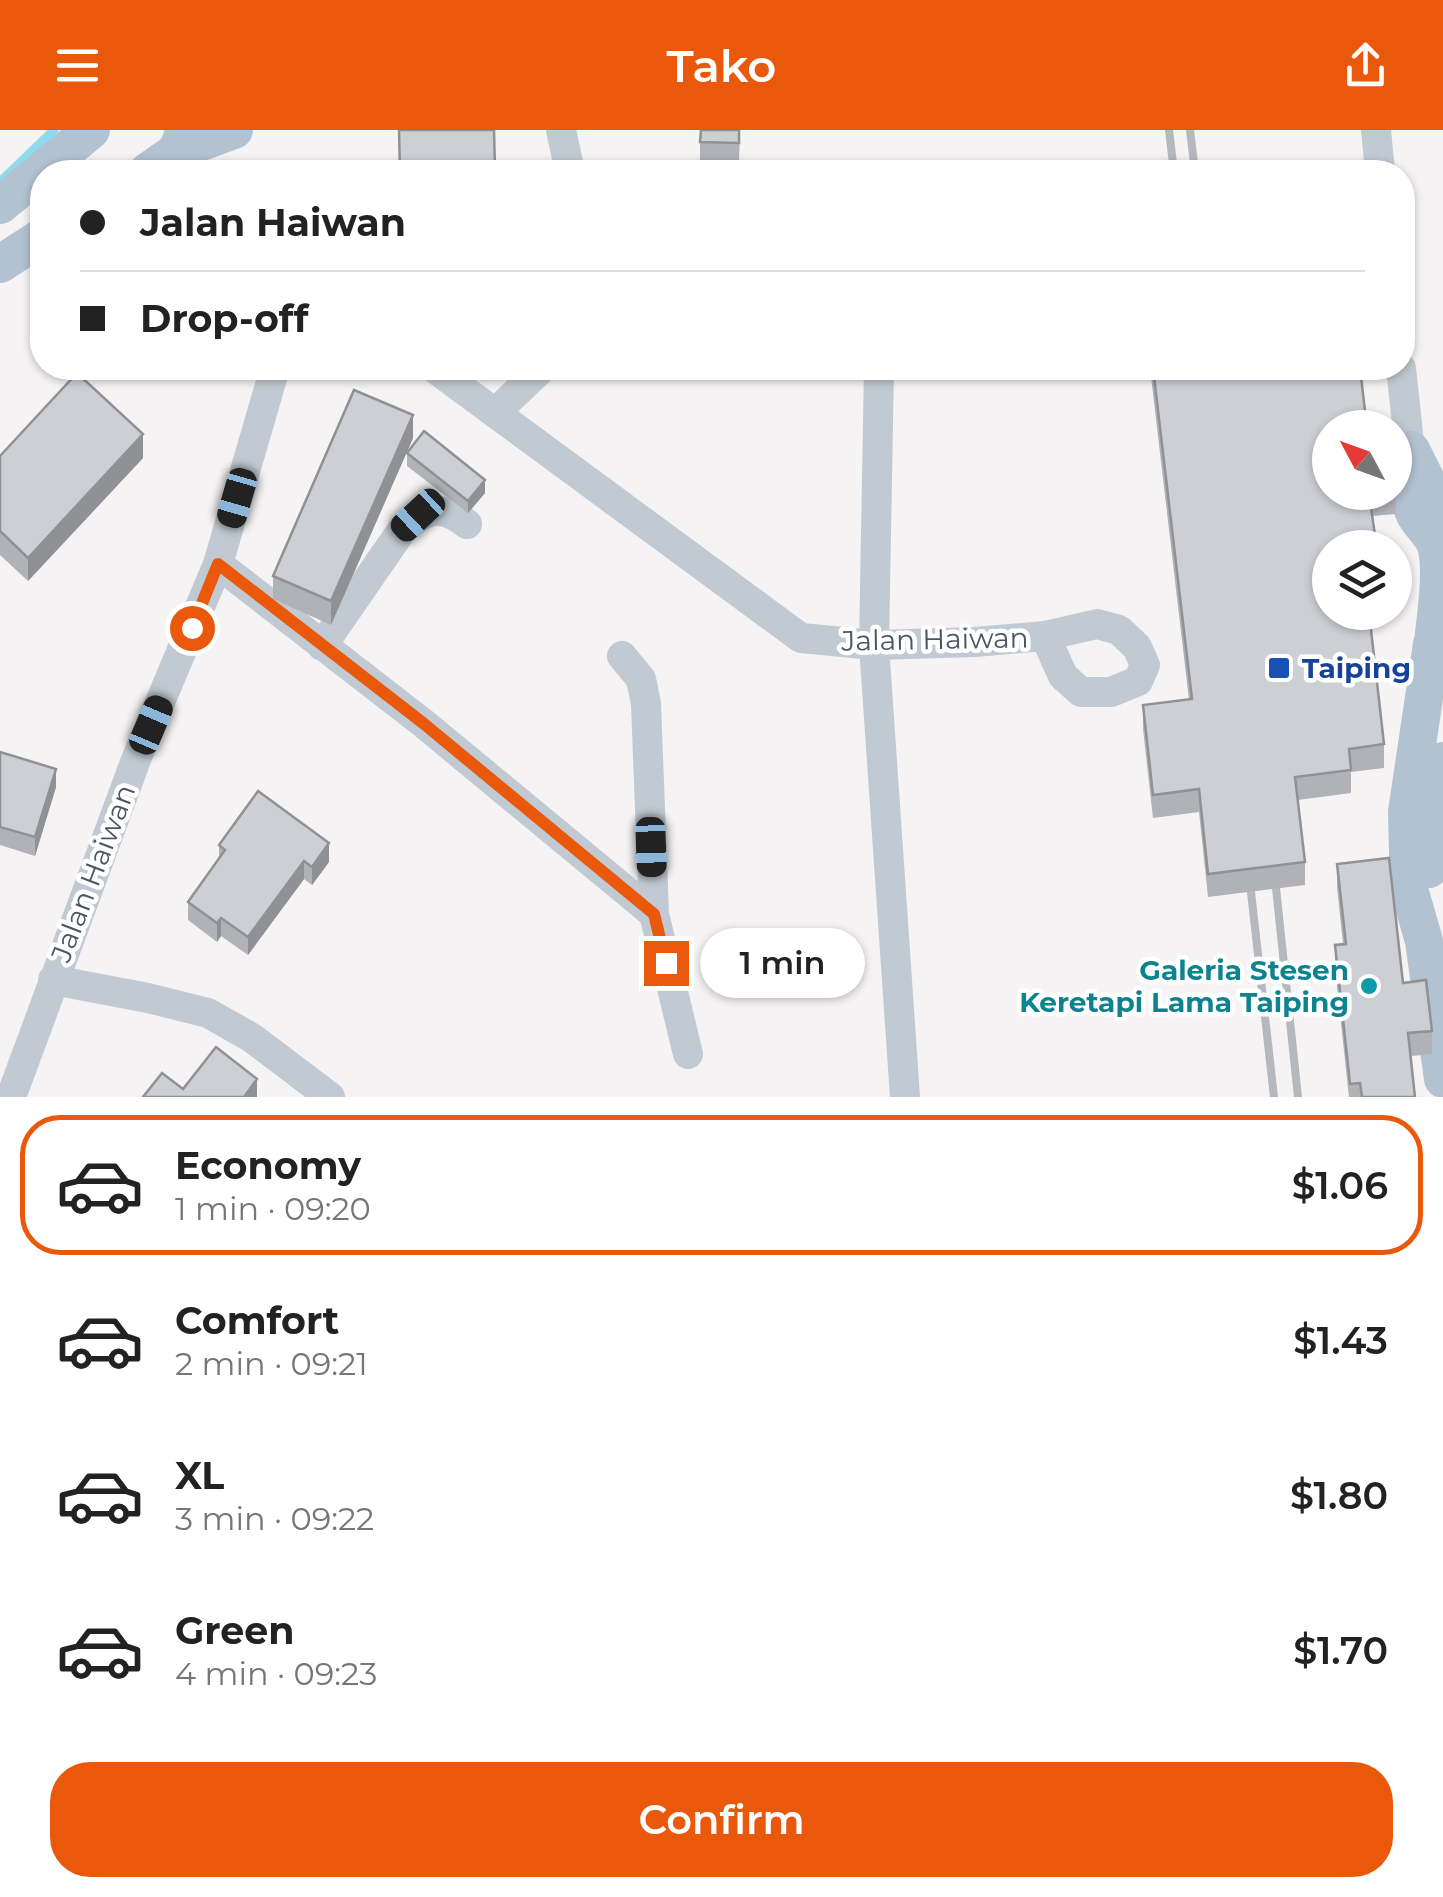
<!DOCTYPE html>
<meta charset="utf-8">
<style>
body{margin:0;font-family:Montserrat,sans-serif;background:#f6f6f6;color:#222;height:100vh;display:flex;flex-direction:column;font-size:38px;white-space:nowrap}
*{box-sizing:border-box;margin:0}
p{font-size:32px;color:#767676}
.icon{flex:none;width:55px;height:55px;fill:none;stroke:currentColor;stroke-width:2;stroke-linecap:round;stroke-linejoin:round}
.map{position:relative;height:967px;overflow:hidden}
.panel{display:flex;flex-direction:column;background:#fff;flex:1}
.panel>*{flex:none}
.banner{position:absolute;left:30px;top:30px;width:1385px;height:220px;border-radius:40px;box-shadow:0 2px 8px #0004;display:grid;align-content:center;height:220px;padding:0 50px;background:#fff}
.needle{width:65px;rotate:311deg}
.controls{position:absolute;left:1312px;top:280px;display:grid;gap:20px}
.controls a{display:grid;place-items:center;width:100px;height:100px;border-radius:50%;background:#fff;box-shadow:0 2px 8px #0004;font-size:50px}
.end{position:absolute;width:45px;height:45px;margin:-22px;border:12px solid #ea580c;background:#fff;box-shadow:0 0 0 5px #fff}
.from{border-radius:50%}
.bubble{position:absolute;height:70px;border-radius:35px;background:#fff;box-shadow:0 2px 8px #0004;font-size:32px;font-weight:600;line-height:70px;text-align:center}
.car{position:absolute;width:30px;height:60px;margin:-30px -15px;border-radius:12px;box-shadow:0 0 8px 2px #0007;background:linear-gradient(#222 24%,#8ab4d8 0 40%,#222 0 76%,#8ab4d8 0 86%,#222 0)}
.banner b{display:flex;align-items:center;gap:35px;height:95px;font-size:38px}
.banner b+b{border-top:2px solid #e0e0e0}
.banner i{width:25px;height:25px;background:#222}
ul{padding:18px 0 0;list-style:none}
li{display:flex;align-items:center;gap:30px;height:140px;margin:0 20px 15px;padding:0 30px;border:5px solid transparent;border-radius:40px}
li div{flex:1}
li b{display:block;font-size:38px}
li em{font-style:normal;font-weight:600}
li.current{border-color:#ea580c}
li>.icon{width:90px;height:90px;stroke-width:1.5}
.action{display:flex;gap:20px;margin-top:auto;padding:20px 50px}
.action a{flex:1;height:115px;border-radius:40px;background:#ea580c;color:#fff;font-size:40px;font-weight:600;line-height:115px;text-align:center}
header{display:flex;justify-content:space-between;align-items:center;height:130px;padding:0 50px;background:#ea580c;color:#fff;font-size:45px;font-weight:600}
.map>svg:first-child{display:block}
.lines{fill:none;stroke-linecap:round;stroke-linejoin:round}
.stream{stroke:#90daee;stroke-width:9}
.minor{stroke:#c1cad2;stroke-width:30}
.major{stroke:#b3c2d1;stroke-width:38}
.rail{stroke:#b5b8bd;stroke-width:8}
.wall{fill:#b0b2b7}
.shaded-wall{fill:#909195}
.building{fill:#cdcfd5;stroke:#909195;stroke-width:2.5}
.route{stroke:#ea580c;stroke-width:12}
.transit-dot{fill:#1a4fb4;stroke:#fff;stroke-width:4}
.culture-dot{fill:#0f9aa8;stroke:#fff;stroke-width:4}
.labels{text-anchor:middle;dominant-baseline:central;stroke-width:9;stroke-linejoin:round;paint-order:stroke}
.street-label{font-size:28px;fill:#4a5661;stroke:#fff}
.transit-label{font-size:28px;font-weight:bold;fill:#164399;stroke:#fff;text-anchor:start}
.culture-label{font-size:28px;font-weight:bold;fill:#0d838f;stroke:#fff;text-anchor:end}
</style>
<header><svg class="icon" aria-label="menu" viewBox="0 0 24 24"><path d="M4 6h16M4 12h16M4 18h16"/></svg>Tako<svg class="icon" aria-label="share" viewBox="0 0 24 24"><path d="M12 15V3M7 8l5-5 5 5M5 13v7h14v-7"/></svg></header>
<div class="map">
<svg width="1443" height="967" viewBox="0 0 1443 967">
<rect width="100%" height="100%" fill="#f5f3f3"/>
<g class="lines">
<path class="stream" d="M 2,50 L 54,0"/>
<path class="minor" d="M 561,0 L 570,42
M 1376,0 L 1380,42
M 434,238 L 801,508 L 874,515 L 975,512 L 1045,506 L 1097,494 L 1119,500 L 1137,517 L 1145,535 L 1138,551 L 1111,562 L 1081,562 L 1063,546 L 1045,506
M 879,238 L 874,515 L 905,967
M 1401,238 L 1412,340
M 495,283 L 542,238
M 218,434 L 423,593 L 654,784
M 322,516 L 402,400 C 425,379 441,373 467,394
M 622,526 L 641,549 L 646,574 L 654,784 L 688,924
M 53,850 L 148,868 L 208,883 L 252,908 L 330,967
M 11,967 L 137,627 L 218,434 L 275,238"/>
<path class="major" d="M 177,21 L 234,0
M 147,42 L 177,21 L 185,0
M 0,75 L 91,0
M 0,134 L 42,107
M 1411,320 L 1430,358 L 1443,371
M 1413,366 C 1407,387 1429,397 1436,415 C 1443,441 1436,484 1433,512
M 1443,487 L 1432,514 L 1407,682 L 1409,759 L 1424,811 L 1443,949
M 1429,739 L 1435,672 L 1443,631"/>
<path class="rail" d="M 1169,0 L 1174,42
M 1190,0 L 1195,42
M 1276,758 L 1298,967
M 1251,762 L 1274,967"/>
</g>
<path class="wall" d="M 399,0 L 494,0 L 495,42 L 400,42 Z
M 740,0 L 739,32 L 700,30 L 700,12 Z
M 1150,238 L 1360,238 L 1330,362 L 1395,362 L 1395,352 L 1396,384 L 1372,386 L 1376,418 L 1330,418 L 1384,614 L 1384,638 L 1351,642 L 1351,663 L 1298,670 L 1305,732 L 1305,755 L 1208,767 L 1199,682 L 1153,688 L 1143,599 L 1143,575 L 1189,570 Z
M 413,308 L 331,495 L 273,469 L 273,446 Z
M 407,323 L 485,363 L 468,383 L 407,336 Z
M 0,326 L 143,328 L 28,451 L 0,425 Z
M 0,622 L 56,657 L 35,726 L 0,715 Z
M 219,715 L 329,732 L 312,755 L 304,749 L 248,825 L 221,806 L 217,812 L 188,790 L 188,772 L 219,730 Z
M 1337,734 L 1403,853 L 1432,901 L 1432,924 L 1411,926 L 1415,967 L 1349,967 L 1335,838 L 1335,815 L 1343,814 L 1337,757 Z"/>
<path class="shaded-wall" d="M 413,285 L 413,308 L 331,495 L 331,471 Z
M 143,304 L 143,328 L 28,451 L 28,428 Z
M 485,350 L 485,363 L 468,383 L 468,371 Z
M 56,639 L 56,657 L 35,726 L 35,707 Z
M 329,713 L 329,732 L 312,755 L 312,737 Z
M 304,731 L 304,749 L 248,825 L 248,807 Z
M 221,788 L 221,806 L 217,812 L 217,793 Z
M 257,949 L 257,967 L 244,967 Z"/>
<path class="building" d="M 399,0 L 494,0 L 495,39 L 400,41 Z
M 701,0 L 739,0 L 739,13 L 700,12 Z
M 1153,238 L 1360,238 L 1367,298 L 1330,298 L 1330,362 L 1379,362 L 1369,364 L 1376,412 L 1361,413 L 1361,418 L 1330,418 L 1330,482 L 1369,482 L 1384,614 L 1349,619 L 1351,640 L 1295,647 L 1305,732 L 1208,744 L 1199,659 L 1153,665 L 1143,575 L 1192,569 Z
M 77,243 L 143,304 L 28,428 L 0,401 L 0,326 Z
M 354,260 L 413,285 L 331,471 L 273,446 Z
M 424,301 L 485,350 L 468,371 L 407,323 Z
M 0,622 L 56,639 L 35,707 L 0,697 Z
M 258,661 L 329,713 L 312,737 L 304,731 L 248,807 L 221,788 L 217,793 L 188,772 L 225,720 L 219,715 Z
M 1389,728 L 1403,853 L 1426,850 L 1432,901 L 1408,903 L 1415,967 L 1362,967 L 1360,953 L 1350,954 L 1335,815 L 1346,814 L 1337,734 Z
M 216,917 L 257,949 L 244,967 L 143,967 L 162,943 L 183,959 Z"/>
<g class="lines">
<path class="route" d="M 192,498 L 218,434 L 423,593 L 654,784 L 666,833"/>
</g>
<rect class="transit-dot" x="1267" y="526" width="24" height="24" rx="5"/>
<circle class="culture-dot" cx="1369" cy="856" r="10"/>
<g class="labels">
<g class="street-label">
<text transform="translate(935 509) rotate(-1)">Jalan Haiwan</text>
<text transform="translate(93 743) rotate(-69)">Jalan Haiwan</text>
</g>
<g class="transit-label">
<text x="1302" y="538">Taiping</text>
</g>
<g class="culture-label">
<text x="1349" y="840">Galeria Stesen<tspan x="1349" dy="32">Keretapi Lama Taiping</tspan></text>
</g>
</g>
</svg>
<div class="controls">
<a><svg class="needle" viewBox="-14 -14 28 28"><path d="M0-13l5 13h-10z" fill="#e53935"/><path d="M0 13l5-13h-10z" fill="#767676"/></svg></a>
<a><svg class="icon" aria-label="layers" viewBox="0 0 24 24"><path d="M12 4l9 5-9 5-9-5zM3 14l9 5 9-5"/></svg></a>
</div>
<i class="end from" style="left:192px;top:498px"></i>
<i class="end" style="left:666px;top:833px"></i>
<div class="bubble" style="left:700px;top:798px;width:165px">1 min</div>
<i class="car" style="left:237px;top:368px;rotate:196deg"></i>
<i class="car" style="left:418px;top:385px;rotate:227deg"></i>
<i class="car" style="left:151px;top:595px;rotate:23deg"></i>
<i class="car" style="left:651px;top:717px;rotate:178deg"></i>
<div class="banner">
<b><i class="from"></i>Jalan Haiwan</b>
<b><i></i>Drop-off</b>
</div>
</div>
<section class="panel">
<ul>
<li class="current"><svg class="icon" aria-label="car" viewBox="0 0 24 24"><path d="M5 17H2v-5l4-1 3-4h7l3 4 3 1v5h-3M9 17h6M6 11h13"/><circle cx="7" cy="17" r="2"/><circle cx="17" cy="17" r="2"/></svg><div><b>Economy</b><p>1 min · 09:20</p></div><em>$1.06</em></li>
<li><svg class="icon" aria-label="car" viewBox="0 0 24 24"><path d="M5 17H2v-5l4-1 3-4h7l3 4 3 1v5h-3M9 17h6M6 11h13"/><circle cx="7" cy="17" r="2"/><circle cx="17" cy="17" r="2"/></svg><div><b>Comfort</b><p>2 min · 09:21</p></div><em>$1.43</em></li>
<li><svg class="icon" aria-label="car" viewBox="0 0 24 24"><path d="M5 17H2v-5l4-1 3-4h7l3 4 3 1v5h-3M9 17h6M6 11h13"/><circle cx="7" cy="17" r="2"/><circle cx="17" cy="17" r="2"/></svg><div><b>XL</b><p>3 min · 09:22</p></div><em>$1.80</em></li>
<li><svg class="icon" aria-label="car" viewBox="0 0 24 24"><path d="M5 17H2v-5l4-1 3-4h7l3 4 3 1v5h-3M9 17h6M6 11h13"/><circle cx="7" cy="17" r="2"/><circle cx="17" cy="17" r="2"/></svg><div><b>Green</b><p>4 min · 09:23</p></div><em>$1.70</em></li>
</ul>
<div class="action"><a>Confirm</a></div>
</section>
